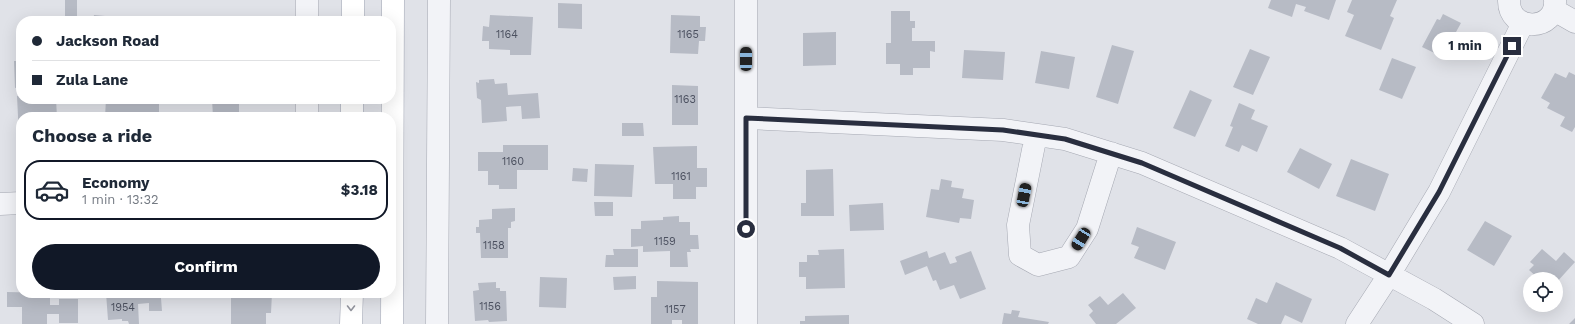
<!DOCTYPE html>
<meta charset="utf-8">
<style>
body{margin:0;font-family:"Work Sans",sans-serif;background:#f6f6f7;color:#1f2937;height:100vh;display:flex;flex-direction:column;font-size:15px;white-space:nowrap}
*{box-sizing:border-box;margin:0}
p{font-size:13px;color:#747a83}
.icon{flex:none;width:22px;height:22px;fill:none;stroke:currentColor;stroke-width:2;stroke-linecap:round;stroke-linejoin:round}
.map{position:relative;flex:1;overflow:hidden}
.drawer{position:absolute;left:16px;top:112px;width:380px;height:186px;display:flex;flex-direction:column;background:#fff;border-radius:16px;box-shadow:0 4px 16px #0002}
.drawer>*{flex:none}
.guide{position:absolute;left:16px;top:16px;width:380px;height:88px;border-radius:16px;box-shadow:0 4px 16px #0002;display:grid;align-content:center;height:88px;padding:0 16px;background:#fff}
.tools{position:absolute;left:1523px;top:272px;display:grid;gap:8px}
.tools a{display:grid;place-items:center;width:40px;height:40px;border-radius:50%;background:#fff;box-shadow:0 4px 16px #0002;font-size:20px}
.end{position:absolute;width:18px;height:18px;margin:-9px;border:5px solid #292e3f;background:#fff;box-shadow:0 0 0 2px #fff}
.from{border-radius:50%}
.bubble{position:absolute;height:28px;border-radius:14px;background:#fff;box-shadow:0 4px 16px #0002;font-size:13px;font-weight:700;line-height:28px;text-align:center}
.car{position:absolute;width:12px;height:24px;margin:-12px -6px;border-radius:5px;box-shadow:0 0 3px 1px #0007;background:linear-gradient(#222 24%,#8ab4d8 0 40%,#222 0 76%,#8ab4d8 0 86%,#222 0)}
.guide b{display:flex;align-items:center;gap:14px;height:38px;font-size:15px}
.guide b+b{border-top:1px solid #e0e1e3}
.guide i{width:10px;height:10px;background:#1f2937}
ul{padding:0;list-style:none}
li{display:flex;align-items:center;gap:12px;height:60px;margin:0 8px 6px;padding:0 8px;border:2px solid transparent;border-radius:16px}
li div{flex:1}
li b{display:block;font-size:15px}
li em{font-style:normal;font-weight:700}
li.selected{border-color:#111827}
li>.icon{width:36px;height:36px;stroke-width:1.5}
h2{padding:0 16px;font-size:18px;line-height:48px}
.action{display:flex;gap:8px;margin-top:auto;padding:8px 16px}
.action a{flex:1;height:46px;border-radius:24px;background:#111827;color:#fff;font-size:16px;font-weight:700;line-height:46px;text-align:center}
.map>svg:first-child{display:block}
.building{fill:#b7bbc5}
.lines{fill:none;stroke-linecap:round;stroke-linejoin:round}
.minor-casing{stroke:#a5a8b2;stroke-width:23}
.major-casing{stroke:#a0a5b3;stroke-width:23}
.minor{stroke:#f2f3f7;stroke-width:22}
.major{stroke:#fff;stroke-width:22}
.oneway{stroke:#94969f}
.route{stroke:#292e3f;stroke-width:5}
.labels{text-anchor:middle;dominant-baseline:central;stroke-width:3;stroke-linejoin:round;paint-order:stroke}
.number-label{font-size:11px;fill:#4c5160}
</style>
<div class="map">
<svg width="1575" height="324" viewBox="0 0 1575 324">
<rect width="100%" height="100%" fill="#e0e2e8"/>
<path class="building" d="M 65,0 L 77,0 L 77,16 L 65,16 Z
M 1271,0 L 1336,0 L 1329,20 L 1304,11 L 1306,7 L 1296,4 L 1292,17 L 1268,8 Z
M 1352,0 L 1397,0 L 1390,16 L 1394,18 L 1381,50 L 1345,36 L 1354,15 L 1347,12 Z
M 558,3 L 582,4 L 582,29 L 558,28 Z
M 891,11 L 910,11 L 910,21 L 915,21 L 915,28 L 912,28 L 912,41 L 935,41 L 935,52 L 930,51 L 930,68 L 913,68 L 913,75 L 900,75 L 900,64 L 886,64 L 886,43 L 891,43 Z
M 1443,14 L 1461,23 L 1451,41 L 1455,43 L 1447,59 L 1422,47 L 1437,19 L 1440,20 Z
M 94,15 L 105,16 L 105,21 L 93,21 Z
M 490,15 L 533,17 L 531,55 L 510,55 L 510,50 L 489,49 L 489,41 L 482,41 L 483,26 L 489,27 Z
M 671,15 L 700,16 L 700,27 L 706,27 L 705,41 L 699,41 L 698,54 L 670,53 Z
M 836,32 L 836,65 L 803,66 L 803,33 Z
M 1112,45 L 1134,51 L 1118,104 L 1096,97 Z
M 1250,49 L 1270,57 L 1253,95 L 1233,87 Z
M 964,50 L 1005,52 L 1003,80 L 962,78 Z
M 1041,51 L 1075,57 L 1069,89 L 1035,83 Z
M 1392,58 L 1416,67 L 1402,99 L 1379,90 Z
M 14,61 L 21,61 L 21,99 L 56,99 L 57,117 L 21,117 L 21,137 L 19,137 L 17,96 L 19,96 L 19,87 L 15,88 Z
M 1569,72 L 1575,75 L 1575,127 L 1572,132 L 1560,126 L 1565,117 L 1547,108 L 1550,103 L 1541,98 L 1555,73 L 1566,78 Z
M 494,79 L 495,84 L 507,83 L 508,95 L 538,93 L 540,118 L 522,119 L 521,106 L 506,107 L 507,121 L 482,123 L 481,100 L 477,98 L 476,82 L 479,83 L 479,80 Z
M 672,85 L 698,86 L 698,125 L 672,125 Z
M 1190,90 L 1212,100 L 1195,137 L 1173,128 Z
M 106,99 L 159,99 L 159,117 L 105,117 Z
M 212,99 L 239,99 L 239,117 L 213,117 Z
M 1239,103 L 1255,110 L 1251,119 L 1268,126 L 1257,152 L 1242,145 L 1239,152 L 1225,146 L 1233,127 L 1230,126 Z
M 622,123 L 643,123 L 644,136 L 622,136 Z
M 503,145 L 548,145 L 548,170 L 517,170 L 517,189 L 499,189 L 499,185 L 488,185 L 488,171 L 478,171 L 478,152 L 503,152 Z
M 697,146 L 697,168 L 707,168 L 707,187 L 696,187 L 696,199 L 673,199 L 673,184 L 655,184 L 653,147 Z
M 1300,148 L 1332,164 L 1319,189 L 1287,172 Z
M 1351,159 L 1389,174 L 1375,211 L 1336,196 Z
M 595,164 L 634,165 L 632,197 L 594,196 Z
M 573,168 L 588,169 L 587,182 L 572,181 Z
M 833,169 L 834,216 L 801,216 L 801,203 L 806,203 L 806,170 Z
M 941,179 L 952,181 L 951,187 L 964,189 L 962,198 L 974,200 L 971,219 L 960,218 L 959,223 L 926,217 L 931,189 L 939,190 Z
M 594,202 L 613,202 L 613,216 L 595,216 Z
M 883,203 L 884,230 L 850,231 L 849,205 Z
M 515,208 L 515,221 L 511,222 L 511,228 L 508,228 L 508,258 L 481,258 L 480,233 L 476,233 L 476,227 L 479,227 L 479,220 L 492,219 L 492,209 Z
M 679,216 L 679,222 L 690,222 L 690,235 L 698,235 L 699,249 L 690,249 L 691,252 L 687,252 L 688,267 L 670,267 L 670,251 L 643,252 L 643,246 L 631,247 L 631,229 L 641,229 L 641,221 L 663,220 L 663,217 Z
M 1485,221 L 1512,236 L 1494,266 L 1467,250 Z
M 1137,227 L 1176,242 L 1165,270 L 1134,258 L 1139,247 L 1131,244 Z
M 613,249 L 638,249 L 638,267 L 605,267 L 606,255 L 614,255 Z
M 844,249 L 845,288 L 806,289 L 806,277 L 799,277 L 799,262 L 807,262 L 807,255 L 819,255 L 818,250 Z
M 1542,249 L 1556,261 L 1564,252 L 1575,262 L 1556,283 L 1556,279 L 1539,279 L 1529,270 L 1534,265 L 1530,262 Z
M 927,251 L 929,258 L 945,252 L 950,264 L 957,262 L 955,257 L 971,251 L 986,289 L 960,299 L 954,285 L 940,290 L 936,280 L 933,281 L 927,266 L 905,275 L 900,261 Z
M 636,276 L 636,289 L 614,290 L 613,277 Z
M 540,277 L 567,278 L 566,308 L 539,307 Z
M 657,281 L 698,282 L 698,324 L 682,324 L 682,320 L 672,320 L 672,324 L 651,324 L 651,297 L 657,297 Z
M 496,282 L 496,288 L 500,288 L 500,291 L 506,291 L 507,321 L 489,322 L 488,320 L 475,321 L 473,291 L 479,290 L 478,283 Z
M 1276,282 L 1312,299 L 1302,323 L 1285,315 L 1281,324 L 1258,324 L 1247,319 L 1256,298 L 1267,303 Z
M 7,292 L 50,293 L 50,305 L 59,305 L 59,299 L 78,299 L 78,323 L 59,323 L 59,314 L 47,314 L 47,324 L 22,324 L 22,307 L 7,307 Z
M 106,293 L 167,293 L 167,298 L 161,298 L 162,311 L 149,311 L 149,303 L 138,304 L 139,324 L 129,324 L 128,321 L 122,321 L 122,319 L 108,320 Z
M 231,293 L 272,293 L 271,313 L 266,313 L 266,324 L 231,324 Z
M 1123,293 L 1136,308 L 1116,324 L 1096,324 L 1089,315 L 1093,311 L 1088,305 L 1100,296 L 1108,305 Z
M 1012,310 L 1020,311 L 1018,317 L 1049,322 L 1048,324 L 1002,324 L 1004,313 L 1011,314 Z
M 849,315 L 849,324 L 800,324 L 800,321 L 805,321 L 805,316 Z
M 1575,318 L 1575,324 L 1569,324 Z"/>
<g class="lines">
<defs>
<path id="minor" d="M 1509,0 C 1508,33 1557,32 1555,0
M 1554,10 L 1575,22
M 307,21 L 307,0
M 307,117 L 307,99
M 746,118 L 1003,130 L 1065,139 L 1142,163 L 1340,248 L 1434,299 L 1473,324
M 1036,135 L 1018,225 L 1020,255 L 1038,265 L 1069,257 L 1087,229 L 1111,153
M 0,204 L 21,203
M 437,324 L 439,0
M 746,324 L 746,0
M 1357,324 L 1389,275 L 1439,192 L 1523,23"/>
<path id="major" d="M 353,21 L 353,0
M 352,117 L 352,99
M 351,324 L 352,293
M 392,324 L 393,0"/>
</defs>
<use href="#minor" class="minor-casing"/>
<use href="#major" class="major-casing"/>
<use href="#minor" class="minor"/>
<use href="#major" class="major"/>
</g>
<defs><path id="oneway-chevron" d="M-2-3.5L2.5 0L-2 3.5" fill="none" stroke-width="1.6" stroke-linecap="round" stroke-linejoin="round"/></defs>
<use class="oneway" href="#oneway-chevron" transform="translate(351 308) rotate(90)"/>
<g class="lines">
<path class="route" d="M 746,229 L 746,118 L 1003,130 L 1065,139 L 1142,163 L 1340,248 L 1389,275 L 1439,192 L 1512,46"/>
</g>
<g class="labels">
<g class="number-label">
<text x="507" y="34">1164</text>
<text x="688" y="34">1165</text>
<text x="685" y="99">1163</text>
<text x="513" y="161">1160</text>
<text x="681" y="176">1161</text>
<text x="665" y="241">1159</text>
<text x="494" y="245">1158</text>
<text x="490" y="306">1156</text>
<text x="123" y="307">1954</text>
<text x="675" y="309">1157</text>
</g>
</g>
</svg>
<div class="tools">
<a><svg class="icon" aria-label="locate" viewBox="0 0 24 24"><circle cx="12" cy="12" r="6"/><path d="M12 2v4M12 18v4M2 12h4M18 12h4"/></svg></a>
</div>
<i class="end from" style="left:746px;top:229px"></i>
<i class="end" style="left:1512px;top:46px"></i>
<div class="bubble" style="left:1432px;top:32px;width:66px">1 min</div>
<i class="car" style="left:746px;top:59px;rotate:0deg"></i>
<i class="car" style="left:1024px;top:195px;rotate:11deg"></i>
<i class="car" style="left:1081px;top:239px;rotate:212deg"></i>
<div class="guide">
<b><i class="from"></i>Jackson Road</b>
<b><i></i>Zula Lane</b>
</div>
<section class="drawer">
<h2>Choose a ride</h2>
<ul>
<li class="selected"><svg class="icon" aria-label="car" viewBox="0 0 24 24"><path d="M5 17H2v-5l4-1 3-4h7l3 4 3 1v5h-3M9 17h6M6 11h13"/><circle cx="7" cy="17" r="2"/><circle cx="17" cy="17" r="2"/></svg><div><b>Economy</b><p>1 min · 13:32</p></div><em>$3.18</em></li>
</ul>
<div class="action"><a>Confirm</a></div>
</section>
</div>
